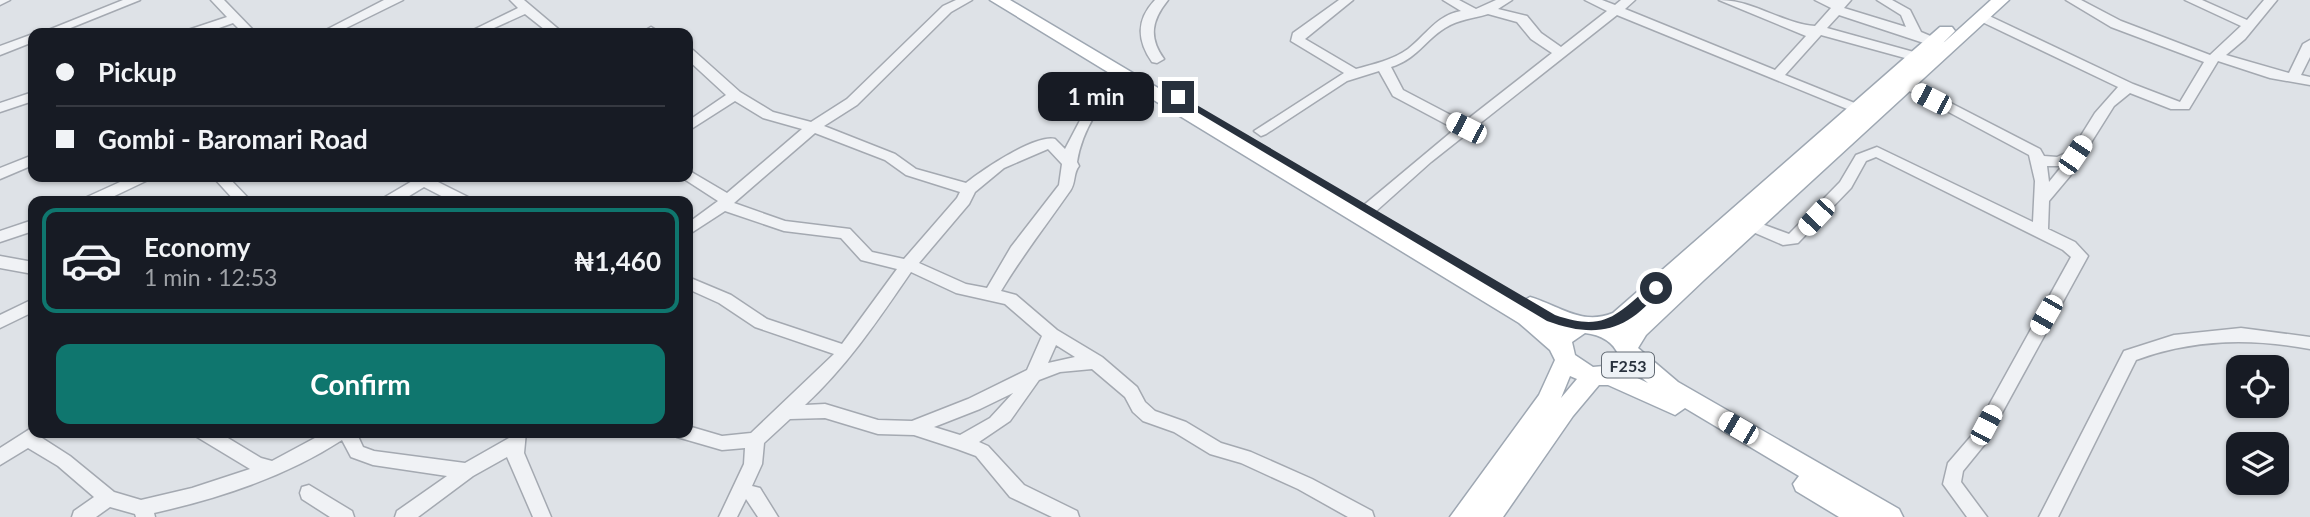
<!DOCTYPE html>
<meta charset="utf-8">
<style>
body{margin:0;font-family:Lato,sans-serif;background:#242831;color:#f1f3f6;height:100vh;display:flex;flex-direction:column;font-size:26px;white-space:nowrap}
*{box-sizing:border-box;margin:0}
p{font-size:23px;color:#9ea1a6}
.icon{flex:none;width:38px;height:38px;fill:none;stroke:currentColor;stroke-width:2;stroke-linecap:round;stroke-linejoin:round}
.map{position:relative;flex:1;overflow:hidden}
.sheet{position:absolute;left:28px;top:196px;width:665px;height:242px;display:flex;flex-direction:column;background:#171b24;border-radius:14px;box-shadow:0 2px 5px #0004}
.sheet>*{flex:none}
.banner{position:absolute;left:28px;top:28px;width:665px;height:154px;border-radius:14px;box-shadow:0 2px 5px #0004;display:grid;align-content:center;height:154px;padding:0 28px;background:#171b24}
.buttons{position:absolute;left:2226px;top:355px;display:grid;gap:14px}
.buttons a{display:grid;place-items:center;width:63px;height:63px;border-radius:14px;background:#171b24;box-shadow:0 2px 5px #0004;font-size:35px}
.end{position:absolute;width:32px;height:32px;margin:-16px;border:9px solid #28313d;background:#fff;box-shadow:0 0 0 4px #fff}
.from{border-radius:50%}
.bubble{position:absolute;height:49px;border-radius:14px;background:#171b24;box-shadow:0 2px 5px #0004;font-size:23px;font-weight:700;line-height:49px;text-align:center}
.car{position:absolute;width:21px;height:42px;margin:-21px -10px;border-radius:9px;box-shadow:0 0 5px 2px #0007;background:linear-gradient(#fff 24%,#345 0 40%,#fff 0 76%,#345 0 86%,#fff 0)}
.banner b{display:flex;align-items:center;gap:24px;height:66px;font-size:26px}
.banner b+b{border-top:2px solid #363941}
.banner i{width:18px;height:18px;background:#f1f3f6}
ul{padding:12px 0 0;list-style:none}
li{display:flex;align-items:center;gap:21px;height:105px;margin:0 14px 10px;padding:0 14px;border:4px solid transparent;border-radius:14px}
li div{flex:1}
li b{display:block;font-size:26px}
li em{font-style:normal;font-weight:700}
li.current{border-color:#0f766e}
li>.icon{width:63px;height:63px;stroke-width:1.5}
.cta{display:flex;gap:14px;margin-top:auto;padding:14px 28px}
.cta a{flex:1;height:80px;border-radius:14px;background:#0f766e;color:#fff;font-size:28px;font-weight:700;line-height:80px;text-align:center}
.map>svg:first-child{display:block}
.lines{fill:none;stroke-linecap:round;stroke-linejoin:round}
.minor-casing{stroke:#a4a9b1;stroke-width:3}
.major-casing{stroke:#9ea7b2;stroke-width:3}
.minor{fill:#f0f2f5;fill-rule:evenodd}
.major{fill:#fff;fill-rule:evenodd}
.route{fill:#28313d}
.labels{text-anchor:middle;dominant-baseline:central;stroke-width:5;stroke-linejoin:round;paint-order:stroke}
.shield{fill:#edf1f5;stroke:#636b74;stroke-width:2}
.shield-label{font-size:16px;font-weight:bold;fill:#28313d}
</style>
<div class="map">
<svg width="2310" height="517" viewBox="0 0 2310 517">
<rect width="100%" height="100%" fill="#dee2e7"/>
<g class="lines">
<defs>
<path id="minor" d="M 0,0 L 10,0 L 0,5 Z
M 123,0 L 140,0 L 58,33 L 41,33 Z
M 211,0 L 224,0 L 256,33 L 243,33 L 233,23 L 205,33 L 187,33 L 188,30 L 227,17 Z
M 384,0 L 403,0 L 336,33 L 320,33 Z
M 510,0 L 524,0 L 563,33 L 549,33 L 525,14 L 483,33 L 467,33 L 518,8 Z
M 956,0 L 972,0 L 951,12 L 857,105 L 824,126 L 895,154 L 916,169 L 966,183 C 982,170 1035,134 1055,139 L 1065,149 L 1096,90 L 1116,72 L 1126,72 L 1128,75 L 1126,78 C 1102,99 1082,130 1077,162 L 1079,166 C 1073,173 1076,183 1070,191 C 1047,224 1022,256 1001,291 L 1016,295 L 1057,330 L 1102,357 L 1137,387 L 1145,402 L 1155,411 L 1186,422 L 1221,443 L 1251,452 L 1312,479 L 1372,511 L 1374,517 L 1348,517 L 1298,489 L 1241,463 L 1210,454 L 1174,432 L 1143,421 L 1133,412 L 1125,397 L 1092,369 L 1060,372 L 1039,380 L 1010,421 L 979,442 L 988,446 L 1024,485 L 1077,511 L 1079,517 L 1052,517 L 1010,497 L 976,456 L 957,449 L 914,435 L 878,434 L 825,418 L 790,419 L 764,443 L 762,464 L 752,486 L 760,488 L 778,517 L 758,517 L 746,499 L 737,517 L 719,517 L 744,464 L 745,448 L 722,450 L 677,437 L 674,432 L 688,432 L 688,426 L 722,436 L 751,433 L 834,354 L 755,327 L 719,303 L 688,289 L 688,277 L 731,295 L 767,319 L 842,344 L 897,269 L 861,260 L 841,238 L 784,231 L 725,211 L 688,235 L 688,223 L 718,201 L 681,177 L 688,177 L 688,171 L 693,173 L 727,193 L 802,129 L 763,118 L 735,101 L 688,131 L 688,121 L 726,95 L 688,60 L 688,49 L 693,50 L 740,92 L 773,112 L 811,122 L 847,99 L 943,6 ZM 815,133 L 885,160 L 906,175 L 960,192 L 957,198 L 904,259 L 872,252 L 850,229 L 785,221 L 734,203 ZM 1048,149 L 1062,164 L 1059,185 L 1011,247 L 987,288 L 966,284 L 919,263 L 969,204 L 975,192 L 1004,168 ZM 911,272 L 956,293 L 1005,304 L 1042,336 L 1027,370 L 968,399 L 912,421 L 878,420 L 825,404 L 805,405 C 848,365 878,320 911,272 ZM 1056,345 L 1075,357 L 1048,363 ZM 1013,393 L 990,418 L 960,435 L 934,427 L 980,409 Z
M 1155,0 L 1168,0 C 1152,20 1148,37 1164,59 L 1157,63 L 1152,62 C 1137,40 1136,20 1155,0 Z
M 1339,0 L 1353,0 L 1305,39 L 1356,69 C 1374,64 1393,60 1408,49 C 1426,35 1437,15 1461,11 L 1443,0 L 1459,0 L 1476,9 L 1496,0 L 1512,0 L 1498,9 L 1527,16 L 1541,33 L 1561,47 L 1607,11 L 1585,0 L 1602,0 L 1615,5 L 1621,0 L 1635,0 L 1625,9 L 1775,70 L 1806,36 L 1719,0 C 1753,0 1781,23 1815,26 L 1831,8 L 1815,0 L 1851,0 L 1844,8 L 1906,27 L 1901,15 L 1877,0 L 1892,0 L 1910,10 L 1921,32 L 1954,46 L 1952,49 L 1942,49 L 1839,15 L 1827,28 L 1921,54 L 1923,57 L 1916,61 L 1821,35 L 1785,75 L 1862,106 L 1864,109 L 1857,113 L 1617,15 L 1431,162 L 1374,213 L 1369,214 L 1361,209 L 1364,205 L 1455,129 L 1393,96 L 1379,71 L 1347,81 L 1266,134 L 1261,136 L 1254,131 L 1344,73 L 1291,41 L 1293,33 ZM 1488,14 L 1517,22 L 1531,39 L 1552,53 L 1464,122 L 1403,90 L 1391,67 C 1417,59 1424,41 1445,28 C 1459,19 1472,19 1488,14 Z
M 2066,0 L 2081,0 L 2121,21 L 2210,55 L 2241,26 L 2185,0 L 2202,0 L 2247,20 L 2264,0 L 2277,0 L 2245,39 L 2226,55 L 2289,73 L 2303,44 L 2310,40 L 2310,57 L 2301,75 L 2310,77 L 2310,85 L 2270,78 L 2218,61 L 2189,109 L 2171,109 L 2130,93 L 2114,106 L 2070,176 L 2049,201 L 2048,229 L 2075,242 L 2088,256 L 1985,444 L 1963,471 L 1961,482 L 1987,517 L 1967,517 L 1943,484 L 1948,463 L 1973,434 L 2071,257 L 2063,250 L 1876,157 L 1866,161 L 1851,188 L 1798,243 L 1783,245 L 1746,229 L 1743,225 L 1751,220 L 1789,234 L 1840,182 L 1856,155 L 1877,147 L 2033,222 L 2035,181 L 2029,155 L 1900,86 L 1902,83 L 1912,83 L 2040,149 L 2044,156 L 2057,157 L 2072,150 L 2095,113 L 2118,87 L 1978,20 L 1977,17 L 1983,13 L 2133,84 L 2180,102 L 2204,62 L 2111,27 ZM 2047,166 L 2062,166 L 2049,182 Z
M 651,27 L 661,33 L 641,33 Z
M 33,34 L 33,42 L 0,55 L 0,46 Z
M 33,92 L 33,101 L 0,112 L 0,103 Z
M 33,155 L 33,165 L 0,179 L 0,168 Z
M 131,177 L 150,177 L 148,180 L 104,201 L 84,201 L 87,197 Z
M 213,177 L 228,177 L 251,201 L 235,201 Z
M 419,177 L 436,177 L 434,180 L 468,197 L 471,201 L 451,201 L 424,187 L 401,201 L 383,201 L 385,197 Z
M 33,220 L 33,231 L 0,242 L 0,231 Z
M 0,256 L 33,262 L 33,274 L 0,268 Z
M 33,299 L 33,312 L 0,328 L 0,315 Z
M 2241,328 L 2310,337 L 2310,349 C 2250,338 2194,339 2136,360 L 2058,517 L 2039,517 L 2124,351 L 2174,335 Z
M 33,427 L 33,432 L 45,432 L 42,438 L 70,456 L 114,492 L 141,500 L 192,488 L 250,469 L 197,437 L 194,432 L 218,432 L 261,458 L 272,461 L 326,432 L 356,432 L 363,447 L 374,451 L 465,463 L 509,438 L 510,432 L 526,432 L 524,453 L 551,517 L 533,517 L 507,457 L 473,476 L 418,517 L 395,517 L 397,511 L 447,476 L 373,465 L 351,457 L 342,440 C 285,477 220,498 154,513 L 155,517 L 136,517 L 135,514 L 110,507 L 96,517 L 72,517 L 74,511 L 94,497 L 58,466 L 28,448 L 0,465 L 0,448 Z
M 309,485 L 352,511 L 354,517 L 330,517 L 302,499 L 300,493 L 302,487 Z"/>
<path id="major" d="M 990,0 L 1010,0 L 1520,303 L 1530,297 C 1560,306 1582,326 1613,313 L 1940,27 L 1952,27 L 1955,31 L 1940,46 L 1991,0 L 2009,0 L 1704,280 L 1646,335 L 1638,348 L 1678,382 L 1899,509 L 1903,517 L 1839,517 L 1796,491 L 1793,484 L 1799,476 L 1685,408 L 1675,415 L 1608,385 L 1599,385 L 1573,416 L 1503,517 L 1450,517 L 1539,395 L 1555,360 L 1550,350 L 1519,323 ZM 1585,333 C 1601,335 1613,341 1619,356 L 1615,365 L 1593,367 L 1575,355 L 1572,342 ZM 1635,372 L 1648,383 L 1633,376 ZM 1570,376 L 1577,379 L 1561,398 Z"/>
</defs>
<use href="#minor" class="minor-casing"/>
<use href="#major" class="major-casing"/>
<use href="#minor" class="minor"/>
<use href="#major" class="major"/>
</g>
<path class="route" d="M 1178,94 L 1555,315 C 1604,332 1616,316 1651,285 L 1661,288 C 1629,332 1596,339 1547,321 L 1175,99 Z"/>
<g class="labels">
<rect class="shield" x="1602" y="352.5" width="52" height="25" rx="5"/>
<g class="shield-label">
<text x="1628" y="365">F253</text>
</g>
</g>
</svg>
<div class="buttons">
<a><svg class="icon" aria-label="locate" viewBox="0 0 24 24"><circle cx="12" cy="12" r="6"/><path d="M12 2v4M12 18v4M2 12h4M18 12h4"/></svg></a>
<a><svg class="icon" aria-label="layers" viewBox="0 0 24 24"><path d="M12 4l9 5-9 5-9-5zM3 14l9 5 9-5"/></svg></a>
</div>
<i class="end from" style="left:1656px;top:288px"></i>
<i class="end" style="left:1178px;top:97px"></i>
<div class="bubble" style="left:1038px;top:72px;width:116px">1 min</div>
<i class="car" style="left:1931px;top:99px;rotate:297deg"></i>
<i class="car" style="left:1466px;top:128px;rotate:297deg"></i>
<i class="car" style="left:2075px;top:155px;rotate:34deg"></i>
<i class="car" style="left:1816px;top:217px;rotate:223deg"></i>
<i class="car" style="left:2046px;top:315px;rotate:210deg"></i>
<i class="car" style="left:1986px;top:425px;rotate:28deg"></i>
<i class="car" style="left:1738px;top:428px;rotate:300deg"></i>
<div class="banner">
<b><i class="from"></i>Pickup</b>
<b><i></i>Gombi - Baromari Road</b>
</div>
<section class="sheet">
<ul>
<li class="current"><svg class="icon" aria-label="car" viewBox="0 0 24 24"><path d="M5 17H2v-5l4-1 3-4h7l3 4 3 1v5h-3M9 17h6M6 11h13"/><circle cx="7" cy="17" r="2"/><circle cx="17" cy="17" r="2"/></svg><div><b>Economy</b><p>1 min · 12:53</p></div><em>₦1,460</em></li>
</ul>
<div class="cta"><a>Confirm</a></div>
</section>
</div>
